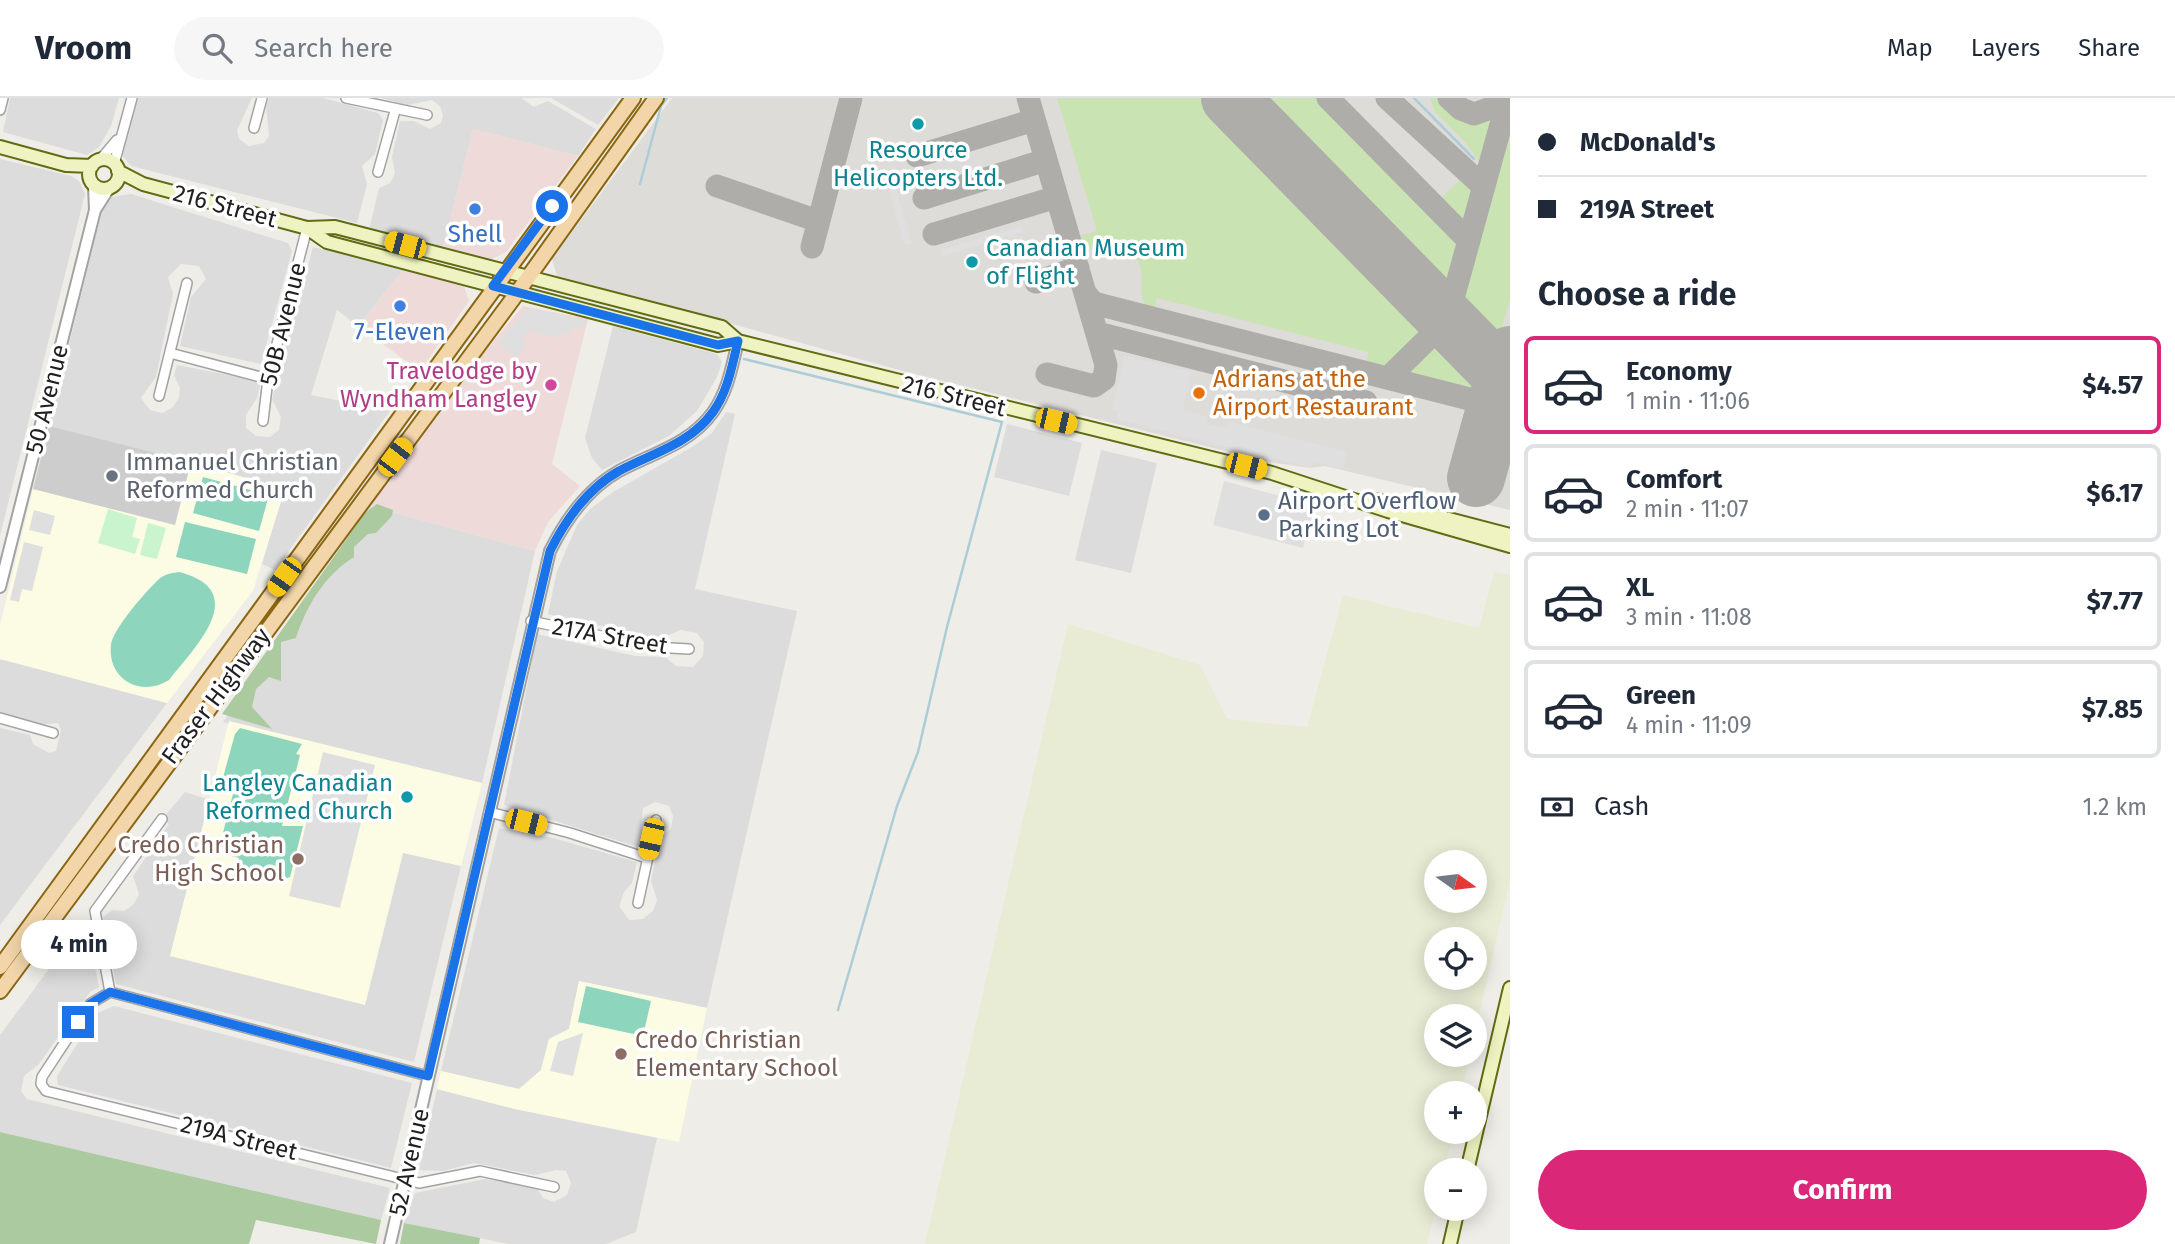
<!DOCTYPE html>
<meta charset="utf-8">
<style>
body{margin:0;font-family:"Fira Sans",sans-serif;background:#f6f6f7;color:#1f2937;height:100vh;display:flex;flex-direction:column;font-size:26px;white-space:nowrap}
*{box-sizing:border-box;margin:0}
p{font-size:23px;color:#747a83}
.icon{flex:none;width:38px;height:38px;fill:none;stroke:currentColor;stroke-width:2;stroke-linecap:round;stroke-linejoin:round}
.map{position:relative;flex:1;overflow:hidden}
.details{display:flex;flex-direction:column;background:#fff;width:665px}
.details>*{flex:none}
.guide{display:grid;align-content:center;height:154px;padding:0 28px;background:#fff}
.needle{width:46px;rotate:104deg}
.buttons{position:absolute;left:1424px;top:752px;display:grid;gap:14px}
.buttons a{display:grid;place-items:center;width:63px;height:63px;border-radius:50%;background:#fff;box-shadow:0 4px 18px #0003;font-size:35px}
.end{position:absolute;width:32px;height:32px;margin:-16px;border:9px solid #1a73e8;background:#fff;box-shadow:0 0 0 4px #fff}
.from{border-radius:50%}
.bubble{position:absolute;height:49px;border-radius:24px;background:#fff;box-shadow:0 4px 18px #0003;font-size:23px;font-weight:700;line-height:49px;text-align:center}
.car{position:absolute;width:21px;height:42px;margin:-21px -10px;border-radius:9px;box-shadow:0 0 5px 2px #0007;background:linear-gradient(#f5c518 24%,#345 0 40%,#f5c518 0 76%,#345 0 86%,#f5c518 0)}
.guide b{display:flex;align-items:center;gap:24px;height:66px;font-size:26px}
.guide b+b{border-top:2px solid #e0e1e3}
.guide i{width:18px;height:18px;background:#1f2937}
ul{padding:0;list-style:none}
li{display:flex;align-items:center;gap:21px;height:98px;margin:0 14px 10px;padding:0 14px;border:4px solid #e0e1e3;border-radius:10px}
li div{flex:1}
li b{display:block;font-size:26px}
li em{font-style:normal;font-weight:700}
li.selected{border-color:#db2777}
li>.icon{width:63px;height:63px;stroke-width:1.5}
h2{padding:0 28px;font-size:32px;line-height:84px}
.pay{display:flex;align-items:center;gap:18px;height:77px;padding:0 28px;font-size:26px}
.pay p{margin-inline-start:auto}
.action{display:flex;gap:14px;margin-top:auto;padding:14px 28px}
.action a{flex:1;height:80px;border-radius:42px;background:#db2777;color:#fff;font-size:28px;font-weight:700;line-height:80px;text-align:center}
header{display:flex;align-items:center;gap:42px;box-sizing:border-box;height:98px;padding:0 35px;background:#fff;border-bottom:2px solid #e0e1e3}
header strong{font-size:33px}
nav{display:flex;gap:38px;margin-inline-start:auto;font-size:24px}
.search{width:490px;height:63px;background:#f6f6f7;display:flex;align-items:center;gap:18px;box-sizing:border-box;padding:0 24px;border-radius:38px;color:#747a83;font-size:26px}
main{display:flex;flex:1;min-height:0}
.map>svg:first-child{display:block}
.residential{fill:#dddcdc}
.commercial{fill:#eedad8}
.education{fill:#fbfce3}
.religious{fill:#cdcdcd}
.airport{fill:#dedcd8}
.farmland{fill:#e9ecd4;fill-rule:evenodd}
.grass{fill:#c9e3b2}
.forest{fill:#abcaa0}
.park{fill:#c9f4ce}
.pitch{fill:#8dd5bc}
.parking{fill:#dfdfdf}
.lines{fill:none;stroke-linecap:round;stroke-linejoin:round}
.stream{stroke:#accdd8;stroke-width:2.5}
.taxiway{stroke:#aeadaa;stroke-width:23}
.runway{stroke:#aeadaa;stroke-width:58}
.minor-casing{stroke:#a3a3a3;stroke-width:12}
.tertiary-casing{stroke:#a3a3a3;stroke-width:14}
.secondary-casing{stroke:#5f6c11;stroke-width:16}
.primary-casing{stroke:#8b6610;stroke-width:18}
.minor{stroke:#fff;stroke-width:9}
.tertiary{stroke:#fff;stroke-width:10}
.secondary{stroke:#eff3c1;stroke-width:12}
.primary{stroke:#f2d5a9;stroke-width:14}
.route{stroke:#1a73e8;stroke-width:9}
.culture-dot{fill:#0f9aa8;stroke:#fff;stroke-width:2.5}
.shop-dot{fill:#3f7fe0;stroke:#fff;stroke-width:2.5}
.hotel-dot{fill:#d1479c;stroke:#fff;stroke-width:2.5}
.food-dot{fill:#e8710a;stroke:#fff;stroke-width:2.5}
.worship-dot{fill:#6b7280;stroke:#fff;stroke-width:2.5}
.service-dot{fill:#5c6f8a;stroke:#fff;stroke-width:2.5}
.education-dot{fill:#8d6e63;stroke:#fff;stroke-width:2.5}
.labels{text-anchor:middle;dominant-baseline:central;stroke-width:7;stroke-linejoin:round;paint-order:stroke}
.culture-label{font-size:24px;fill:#0d838f;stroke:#fff}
.street-label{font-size:24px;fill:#1f1f1f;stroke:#fff}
.shop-label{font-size:24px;fill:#366cbe;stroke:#fff}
.hotel-label{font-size:24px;fill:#b23c85;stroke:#fff;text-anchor:end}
.food-label{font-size:24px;fill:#c56008;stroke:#fff;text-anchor:start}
.worship-label{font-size:24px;fill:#5b616d;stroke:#fff;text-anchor:start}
.service-label{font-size:24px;fill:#4e5e75;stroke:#fff;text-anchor:start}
.education-label{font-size:24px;fill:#785e54;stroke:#fff;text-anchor:end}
</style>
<header>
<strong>Vroom</strong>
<div class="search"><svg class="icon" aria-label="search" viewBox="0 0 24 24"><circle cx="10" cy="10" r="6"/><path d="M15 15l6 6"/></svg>Search here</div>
<nav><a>Map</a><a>Layers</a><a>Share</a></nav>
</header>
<main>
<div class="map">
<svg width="1510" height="1146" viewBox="0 0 1510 1146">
<rect width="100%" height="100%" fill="#efede7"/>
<path class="residential" d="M 10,0 L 119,0 L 111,28 L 99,49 L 87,57 L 3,34 Z
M 138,0 L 252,0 L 237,32 L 239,41 L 249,48 L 264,45 L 269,38 L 266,8 L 269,0 L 323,0 L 378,15 L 383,22 L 375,56 L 362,68 L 367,86 L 357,125 L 131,68 L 121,56 Z
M 381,0 L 521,0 L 534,9 L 548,3 L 596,31 L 578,58 L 473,31 L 443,150 L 369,132 L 379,90 L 390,85 L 395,75 L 392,59 L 400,23 L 414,23 L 430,31 L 441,25 L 443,17 L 440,8 L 432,2 L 407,7 Z
M 551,0 L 619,0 L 598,27 Z
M 0,61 L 71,78 L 79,83 L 85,96 L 0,438 Z
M 131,96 L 288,145 L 292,153 L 261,266 L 180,248 L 191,199 L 206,181 L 199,168 L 181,166 L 168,179 L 173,196 L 156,279 L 141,300 L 150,312 L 162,315 L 172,310 L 179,300 L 180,290 L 174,277 L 177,267 L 254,282 L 260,287 L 257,300 L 246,317 L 246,330 L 256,338 L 270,339 L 279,332 L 281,319 L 272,301 L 313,149 L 404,171 L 358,228 L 337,212 L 311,297 L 390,313 L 275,472 L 262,466 L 284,391 L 49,328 L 102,112 L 110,99 Z
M 613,228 L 717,256 L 722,264 L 717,279 L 697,313 L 669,338 L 602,372 L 592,360 L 585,340 Z
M 726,314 L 735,316 L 695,491 L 797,513 L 707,910 L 579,883 L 569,931 L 549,941 L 541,972 L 519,991 L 441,973 L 499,730 L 553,740 L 637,764 L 632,785 L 624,794 L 619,808 L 629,822 L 643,821 L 653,813 L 657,802 L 651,783 L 660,739 L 671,731 L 673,718 L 669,708 L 655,704 L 643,710 L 641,729 L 645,741 L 638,749 L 504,707 L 537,536 L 635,558 L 665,559 L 676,568 L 693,569 L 703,558 L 704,544 L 697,535 L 681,532 L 659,541 L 548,516 L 557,473 L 577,427 L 590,411 L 613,394 L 692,349 L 712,335 Z
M 1007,326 L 1082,345 L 1069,398 L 994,379 Z
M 1101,352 L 1157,365 L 1131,475 L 1075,462 Z
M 369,408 L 535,453 L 482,685 L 223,624 Z
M 0,561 L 167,605 L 0,827 L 0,630 L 30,637 L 33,646 L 49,655 L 56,653 L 61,632 L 58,625 L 35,627 L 0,614 Z
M 185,694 L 210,702 L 170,858 L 403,754 L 461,768 L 414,964 L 116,886 L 103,819 L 112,812 L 124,813 L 133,807 L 139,796 L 133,778 L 169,726 L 163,720 Z
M 75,836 L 89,841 L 99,889 L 90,894 L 39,966 L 24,978 L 21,993 L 27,1001 L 390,1090 L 381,1122 L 0,1034 L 0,937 Z
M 114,908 L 412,985 L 391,1070 L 58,987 L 57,978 L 96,916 Z
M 437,991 L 515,1011 L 657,1040 L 636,1134 L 606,1146 L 509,1146 L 404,1125 L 415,1095 L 485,1081 L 537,1090 L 543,1100 L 554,1104 L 567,1097 L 571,1085 L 566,1073 L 556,1072 L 535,1077 L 474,1065 L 443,1073 L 419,1072 Z"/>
<path class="commercial" d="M 473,31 L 578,58 L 506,154 L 488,163 L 443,150 Z
M 404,171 L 459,185 L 464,188 L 469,203 L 420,273 L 358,228 Z
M 523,208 L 588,221 L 552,366 L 580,388 L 548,424 L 535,453 L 369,408 L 482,257 Z"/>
<path class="education" d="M 191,364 L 285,391 L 253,493 L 167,605 L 0,561 L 0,527 L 33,391 L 175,427 Z
M 229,623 L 482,685 L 461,768 L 403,755 L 365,907 L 170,858 Z
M 579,883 L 707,910 L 679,1044 L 515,1011 L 437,991 L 441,973 L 519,991 L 541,972 L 549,941 L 569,931 Z"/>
<path class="religious" d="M 49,328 L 191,364 L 175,427 L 33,391 Z"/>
<path class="airport" d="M 672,0 L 1510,0 L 1510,412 L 1325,368 L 1310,370 L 1269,364 L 903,273 L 557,178 L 552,161 Z"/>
<path class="farmland" d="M 1494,474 L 1510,477 L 1510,782 L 1475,935 L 1475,919 L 1437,919 L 1437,957 L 1470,957 L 1461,996 L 1437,996 L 1437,1034 L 1453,1034 L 1444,1073 L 1437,1073 L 1437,1105 L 1427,1146 L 925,1146 L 1068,526 L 1200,567 L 1227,621 L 1307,629 L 1343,497 L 1479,530 ZM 1437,765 L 1475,765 L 1475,803 L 1437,803 ZM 1437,842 L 1475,842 L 1475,880 L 1437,880 Z"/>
<path class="grass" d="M 1057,0 L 1211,0 L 1434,228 L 1388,273 L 1366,267 L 1368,254 L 1157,200 L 1154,213 C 1134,206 1145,182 1140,167 C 1138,162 1134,156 1130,152 L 1095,153 L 1081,146 L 1079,138 L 1097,133 Z
M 1250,0 L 1322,0 L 1464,144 L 1447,201 Z
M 1430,0 L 1445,0 C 1472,26 1468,16 1499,14 L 1484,71 L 1467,46 L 1435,14 Z
M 1510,18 L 1510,201 L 1496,251 L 1456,210 Z
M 1464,78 L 1479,92 L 1467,125 L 1455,123 L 1437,104 Z
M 1442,235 L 1488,283 L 1482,298 L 1399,276 Z"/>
<path class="forest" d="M 377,406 L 393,412 L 392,418 L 376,435 L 368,436 L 354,449 L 354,459 C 324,478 307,507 296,540 L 281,544 L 281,583 L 269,579 L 256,591 L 252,609 L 272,631 L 222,616 L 365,415 Z
M 0,1034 L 381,1122 L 376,1146 L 256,1122 L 249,1146 L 0,1146 Z
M 404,1125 L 480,1140 L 479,1146 L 400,1146 Z"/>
<path class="park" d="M 108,411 L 137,420 L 132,439 L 140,441 L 135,456 L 98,445 Z
M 148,425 L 166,430 L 157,461 L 140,457 Z"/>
<path class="pitch" d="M 203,379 L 269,397 L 259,433 L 193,415 Z
M 185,424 L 256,441 L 247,476 L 176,459 Z
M 179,474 C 253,493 194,550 169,582 C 141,600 107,581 111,547 C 112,532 147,492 159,481 C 165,476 172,475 179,474 Z
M 240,630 L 302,646 L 296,656 L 300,657 L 282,728 L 303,728 L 290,779 L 281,782 L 236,772 L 239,760 L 218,754 L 233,696 L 219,694 L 235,636 Z
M 586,888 L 651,903 L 643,938 L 578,924 Z"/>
<path class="parking" d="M 893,82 L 912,145 L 905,147 L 886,84 Z
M 1021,128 L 1023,134 L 943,158 L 941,152 Z
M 533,211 L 586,222 L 584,231 L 572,228 L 570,236 L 561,235 L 560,240 L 529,233 L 522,242 L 527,246 L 519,256 L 522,258 L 513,258 L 499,246 L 500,242 L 526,213 Z
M 1125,258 L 1192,274 L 1183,312 L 1208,319 L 1207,326 L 1227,331 L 1229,324 L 1347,354 L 1343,371 L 1313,363 L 1311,370 L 1116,321 L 1118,313 L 1112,312 Z
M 1224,383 L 1314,407 L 1303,450 L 1213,427 Z
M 34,412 L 55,418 L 50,437 L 29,432 Z
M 24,444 L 43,449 L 32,493 L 22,491 L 19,504 L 10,502 Z
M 323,654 L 375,667 L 340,810 L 289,798 Z
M 583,935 L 573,978 L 550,973 L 558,944 Z"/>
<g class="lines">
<path class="stream" d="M 1414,0 L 1474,61
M 640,86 L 661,8 L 667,0
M 744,261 L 1002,324 L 947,529 L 918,654 L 897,708 L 838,912"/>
<path class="taxiway" d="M 1028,0 L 1106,267 L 1104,281 L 1094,288 L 1047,276
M 1328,0 L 1469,143
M 1387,0 L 1484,89
M 1449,0 L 1461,11 L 1474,16 L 1502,6 L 1510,8
M 917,58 L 1034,22
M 717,88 L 818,123
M 924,100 L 1046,62
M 934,136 L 1057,99
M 812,149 L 851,0
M 1036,184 L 1078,170
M 1086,196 L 1092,204 L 1101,207 L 1489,306 L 1510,306
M 1097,235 L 1366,304
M 1388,280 L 1447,222 L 1503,19 L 1503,0"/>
<path class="runway" d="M 1230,0 L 1510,286
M 1476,380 L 1510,257"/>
<defs>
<path id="minor" d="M 346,0 L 427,17
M 0,12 L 3,0
M 254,30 L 262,0
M 100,62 L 117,42
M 114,66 L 132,0
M 378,74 L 395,13
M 170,255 L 268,281
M 159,298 L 187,185
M 263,323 L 268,281 L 307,130
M 531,523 L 653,549 L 689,551
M 0,620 L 53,635
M 489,714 L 570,735 L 647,760
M 638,805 L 656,722
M 110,894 L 90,906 L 42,979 L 41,986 L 46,993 L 419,1085 L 480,1073 L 554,1089
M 110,894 L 428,978
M 110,894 L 95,813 L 162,721"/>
<path id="tertiary" d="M 95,112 L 109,90
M 0,489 L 95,112 L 94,88
M 390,1146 L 550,453 C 566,421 587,391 619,373 C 653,355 690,346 713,314 C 728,293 732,268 738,243"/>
<path id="secondary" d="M 0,49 L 66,67 L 92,68
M89 76a15 15 0 1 1 30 0a15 15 0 1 1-30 0Z
M 118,73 L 143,86 L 307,130 L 335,129 L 722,229 L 738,243
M 307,130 L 327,144 L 718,247 L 738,243 L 1272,375 L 1388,413 L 1510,448
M 1372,401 L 1510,437
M 1467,1073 L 1510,890
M 1450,1146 L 1458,1111"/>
<path id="primary" d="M 0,869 L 633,0
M 0,893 L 512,202 L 656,0"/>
</defs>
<use href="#minor" class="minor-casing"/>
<use href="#tertiary" class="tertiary-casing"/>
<use href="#secondary" class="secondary-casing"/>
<use href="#primary" class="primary-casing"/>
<use href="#minor" class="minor"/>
<use href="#tertiary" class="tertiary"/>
<use href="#secondary" class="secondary"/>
<use href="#primary" class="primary"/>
</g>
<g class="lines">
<path class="route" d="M 78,924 L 90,906 L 110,894 L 428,978 L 550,453 C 566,421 587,391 619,373 C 653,355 690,346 713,314 C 728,293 732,268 738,243 L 718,247 L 493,188 L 552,108"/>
</g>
<g class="culture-dot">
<circle cx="918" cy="26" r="7"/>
<circle cx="972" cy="164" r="7"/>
<circle cx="407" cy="699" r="7"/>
</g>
<g class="shop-dot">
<circle cx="475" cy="111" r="7"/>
<circle cx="400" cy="208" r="7"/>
</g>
<circle class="hotel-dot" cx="551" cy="287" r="7"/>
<circle class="food-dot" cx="1199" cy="295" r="7"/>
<circle class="worship-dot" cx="112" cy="378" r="7"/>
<circle class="service-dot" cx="1264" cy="417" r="7"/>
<g class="education-dot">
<circle cx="298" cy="761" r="7"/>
<circle cx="621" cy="956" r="7"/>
</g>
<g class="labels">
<g class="culture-label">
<text x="918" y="52">Resource<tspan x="918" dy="28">Helicopters Ltd.</tspan></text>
<text x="986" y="150" text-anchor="start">Canadian Museum<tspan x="986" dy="28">of Flight</tspan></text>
<text x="393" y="685" text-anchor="end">Langley Canadian<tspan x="393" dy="28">Reformed Church</tspan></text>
</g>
<g class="street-label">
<text transform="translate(225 108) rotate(15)">216 Street</text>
<text transform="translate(283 226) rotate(-76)">50B Avenue</text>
<text transform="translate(954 298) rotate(14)">216 Street</text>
<text transform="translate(47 301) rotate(-76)">50 Avenue</text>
<text transform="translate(610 538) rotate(10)">217A Street</text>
<text transform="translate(216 598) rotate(-53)">Fraser Highway</text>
<text transform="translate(239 1040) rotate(14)">219A Street</text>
<text transform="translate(409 1064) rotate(-77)">52 Avenue</text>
</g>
<g class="shop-label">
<text x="475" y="136">Shell</text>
<text x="400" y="234">7-Eleven</text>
</g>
<g class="hotel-label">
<text x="537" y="273">Travelodge by<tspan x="537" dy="28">Wyndham Langley</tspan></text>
</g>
<g class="food-label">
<text x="1213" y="281">Adrians at the<tspan x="1213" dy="28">Airport Restaurant</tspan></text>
</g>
<g class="worship-label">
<text x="126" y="364">Immanuel Christian<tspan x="126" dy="28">Reformed Church</tspan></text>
</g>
<g class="service-label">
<text x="1278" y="403">Airport Overflow<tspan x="1278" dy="28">Parking Lot</tspan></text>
</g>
<g class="education-label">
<text x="284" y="747">Credo Christian<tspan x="284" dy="28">High School</tspan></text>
<text x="635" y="942" text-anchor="start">Credo Christian<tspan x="635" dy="28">Elementary School</tspan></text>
</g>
</g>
</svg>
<div class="buttons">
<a><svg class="needle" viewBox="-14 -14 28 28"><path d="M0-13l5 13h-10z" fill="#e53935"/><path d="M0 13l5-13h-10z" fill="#747a83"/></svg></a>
<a><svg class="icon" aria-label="locate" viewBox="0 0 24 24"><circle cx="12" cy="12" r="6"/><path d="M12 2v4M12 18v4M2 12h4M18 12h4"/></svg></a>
<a><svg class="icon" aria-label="layers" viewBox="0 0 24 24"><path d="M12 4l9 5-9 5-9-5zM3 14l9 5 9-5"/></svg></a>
<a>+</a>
<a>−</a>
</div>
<i class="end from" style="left:552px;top:108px"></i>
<i class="end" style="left:78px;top:924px"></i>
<div class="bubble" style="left:21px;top:822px;width:116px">4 min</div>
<i class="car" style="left:405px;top:147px;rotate:285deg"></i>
<i class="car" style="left:1056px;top:323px;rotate:103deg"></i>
<i class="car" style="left:395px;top:359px;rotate:37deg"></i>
<i class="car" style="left:1246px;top:368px;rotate:104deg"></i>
<i class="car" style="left:284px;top:479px;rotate:215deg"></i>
<i class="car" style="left:526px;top:724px;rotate:104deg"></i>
<i class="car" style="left:651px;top:741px;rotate:193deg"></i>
</div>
<section class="details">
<div class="guide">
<b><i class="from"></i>McDonald's</b>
<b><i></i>219A Street</b>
</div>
<h2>Choose a ride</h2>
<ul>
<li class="selected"><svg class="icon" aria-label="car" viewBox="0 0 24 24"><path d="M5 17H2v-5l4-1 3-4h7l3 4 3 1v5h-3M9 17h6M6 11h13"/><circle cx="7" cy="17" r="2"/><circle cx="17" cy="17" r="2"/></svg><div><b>Economy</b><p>1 min · 11:06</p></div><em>$4.57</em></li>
<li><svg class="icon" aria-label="car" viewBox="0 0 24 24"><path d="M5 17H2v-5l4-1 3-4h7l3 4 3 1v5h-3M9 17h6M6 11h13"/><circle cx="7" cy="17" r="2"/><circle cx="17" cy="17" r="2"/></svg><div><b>Comfort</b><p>2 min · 11:07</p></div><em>$6.17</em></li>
<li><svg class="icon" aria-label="car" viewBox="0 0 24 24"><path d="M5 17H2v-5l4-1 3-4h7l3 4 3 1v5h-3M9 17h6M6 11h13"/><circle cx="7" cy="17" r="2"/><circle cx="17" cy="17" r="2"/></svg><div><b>XL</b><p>3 min · 11:08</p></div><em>$7.77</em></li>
<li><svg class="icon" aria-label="car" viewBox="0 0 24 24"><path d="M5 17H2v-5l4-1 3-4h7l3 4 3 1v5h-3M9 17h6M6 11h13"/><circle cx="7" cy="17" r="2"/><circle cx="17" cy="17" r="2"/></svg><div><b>Green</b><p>4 min · 11:09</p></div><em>$7.85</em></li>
</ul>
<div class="pay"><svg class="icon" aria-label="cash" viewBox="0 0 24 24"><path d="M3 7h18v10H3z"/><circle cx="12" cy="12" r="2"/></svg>Cash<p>1.2 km</p></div>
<div class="action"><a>Confirm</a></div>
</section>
</main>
